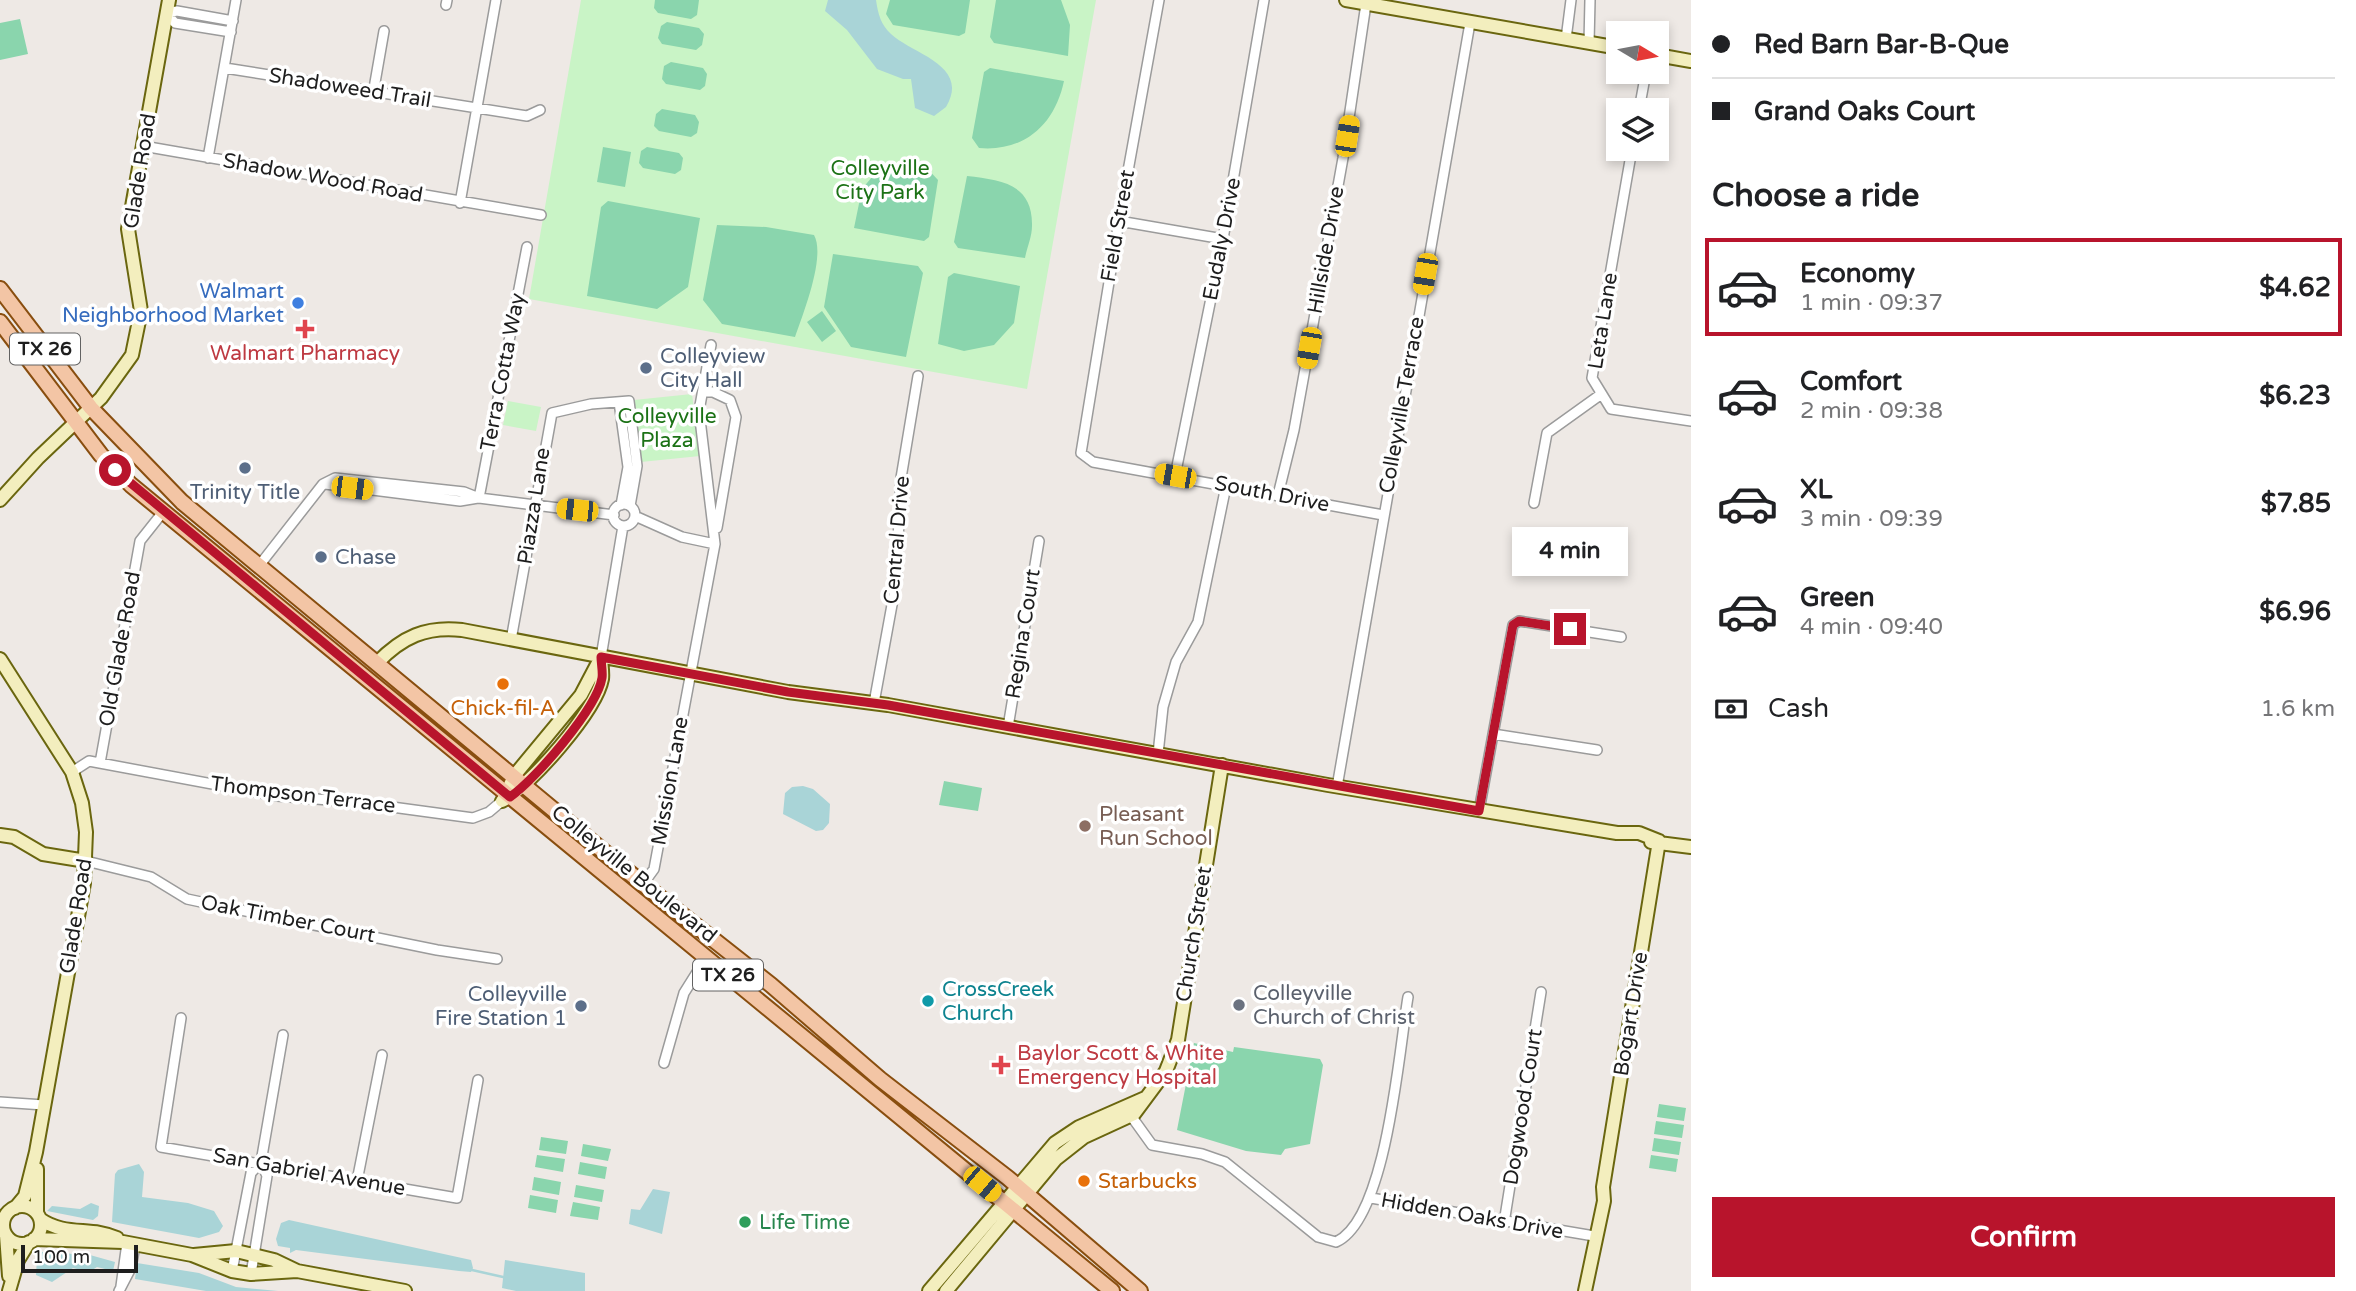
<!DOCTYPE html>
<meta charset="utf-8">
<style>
body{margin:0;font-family:"Varela Round",sans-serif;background:#f6f6f6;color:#202124;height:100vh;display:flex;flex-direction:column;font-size:26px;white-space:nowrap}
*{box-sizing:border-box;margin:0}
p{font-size:23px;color:#757577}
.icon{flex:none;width:38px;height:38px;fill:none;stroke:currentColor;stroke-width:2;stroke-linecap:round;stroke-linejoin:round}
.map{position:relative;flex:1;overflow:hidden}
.sheet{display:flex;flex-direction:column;background:#fff;width:665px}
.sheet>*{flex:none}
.guide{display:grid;align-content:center;height:154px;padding:0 21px;background:#fff}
.needle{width:46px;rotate:100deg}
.controls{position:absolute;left:1606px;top:21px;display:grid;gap:14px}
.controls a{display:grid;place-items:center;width:63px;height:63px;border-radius:0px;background:#fff;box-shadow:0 4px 10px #0003;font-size:35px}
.scale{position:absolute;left:21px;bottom:18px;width:117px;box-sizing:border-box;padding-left:7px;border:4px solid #1e1e1e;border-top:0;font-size:19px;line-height:24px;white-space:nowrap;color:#1e1e1e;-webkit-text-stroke:5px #fff;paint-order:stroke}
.end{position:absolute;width:32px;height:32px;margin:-16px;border:9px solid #b8142c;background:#fff;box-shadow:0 0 0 4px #fff}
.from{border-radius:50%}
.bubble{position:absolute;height:49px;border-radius:0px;background:#fff;box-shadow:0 4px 10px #0003;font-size:23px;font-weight:800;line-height:49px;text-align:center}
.car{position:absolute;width:21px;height:42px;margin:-21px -10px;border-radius:9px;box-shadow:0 0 5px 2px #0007;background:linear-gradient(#f5c518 24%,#345 0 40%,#f5c518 0 76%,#345 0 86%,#f5c518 0)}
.guide b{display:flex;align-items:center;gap:24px;height:66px;font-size:26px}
.guide b+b{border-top:2px solid #e0e0e0}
.guide i{width:18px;height:18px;background:#202124}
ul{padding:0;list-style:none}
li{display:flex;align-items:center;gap:21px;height:98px;margin:0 14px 10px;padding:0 7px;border:4px solid transparent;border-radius:0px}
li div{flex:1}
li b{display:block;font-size:26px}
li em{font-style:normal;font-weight:800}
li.current{border-color:#b8142c}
li>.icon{width:63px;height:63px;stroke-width:1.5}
h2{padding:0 21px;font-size:32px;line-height:84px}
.pay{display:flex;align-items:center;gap:18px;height:77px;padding:0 21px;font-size:26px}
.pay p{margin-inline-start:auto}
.cta{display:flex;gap:14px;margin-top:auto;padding:14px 21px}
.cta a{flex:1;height:80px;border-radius:0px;background:#b8142c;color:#fff;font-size:28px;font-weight:800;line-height:80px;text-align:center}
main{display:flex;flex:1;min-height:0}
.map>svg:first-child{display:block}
.park{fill:#c9f4c6}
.pitch{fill:#8ad5ad}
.water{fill:#a9d4d7}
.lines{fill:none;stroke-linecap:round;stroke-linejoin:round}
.stream{stroke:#a9d4d7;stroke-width:2.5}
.street-casing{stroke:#9b9b9b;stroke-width:12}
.secondary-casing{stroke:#6a660f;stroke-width:16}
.primary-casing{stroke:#894e0f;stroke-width:18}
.street{stroke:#fff;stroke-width:9}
.secondary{stroke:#f3eebe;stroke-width:12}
.primary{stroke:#f3c5a5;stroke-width:14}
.route{stroke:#b8142c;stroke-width:9}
.shop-dot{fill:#3f7fe0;stroke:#fff;stroke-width:2.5}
.health-dot{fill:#e0444e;stroke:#fff;stroke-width:2.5}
.service-dot{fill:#5c6f8a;stroke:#fff;stroke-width:2.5}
.food-dot{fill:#e8710a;stroke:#fff;stroke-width:2.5}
.education-dot{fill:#8d6e63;stroke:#fff;stroke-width:2.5}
.culture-dot{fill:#0f9aa8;stroke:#fff;stroke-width:2.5}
.worship-dot{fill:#6b7280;stroke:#fff;stroke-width:2.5}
.leisure-dot{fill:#2e9e5b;stroke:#fff;stroke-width:2.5}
.labels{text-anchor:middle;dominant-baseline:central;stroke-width:7;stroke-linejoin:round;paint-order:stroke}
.shield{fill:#fff;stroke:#626262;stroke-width:2}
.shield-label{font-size:19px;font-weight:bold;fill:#1e1e1e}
.street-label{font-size:21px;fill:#1e1e1e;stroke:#fff}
.park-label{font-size:21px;fill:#1c7216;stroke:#fff}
.shop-label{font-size:21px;fill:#366cbe;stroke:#fff;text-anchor:end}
.health-label{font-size:21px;fill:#be3a42;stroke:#fff}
.service-label{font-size:21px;fill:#4e5e75;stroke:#fff;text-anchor:start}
.food-label{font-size:21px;fill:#c56008;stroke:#fff}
.education-label{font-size:21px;fill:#785e54;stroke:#fff;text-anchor:start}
.culture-label{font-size:21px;fill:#0d838f;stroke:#fff;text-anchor:start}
.worship-label{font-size:21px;fill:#5b616d;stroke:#fff;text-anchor:start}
.leisure-label{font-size:21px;fill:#27864d;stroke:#fff;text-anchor:start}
</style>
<main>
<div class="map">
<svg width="1691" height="1291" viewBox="0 0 1691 1291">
<rect width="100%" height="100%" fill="#eee9e5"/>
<path class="park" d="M 581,0 L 1096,0 L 1027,389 L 529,299 Z
M 692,394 L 700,456 L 641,462 L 634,400 Z
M 508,401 L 541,407 L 536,431 L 503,425 Z"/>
<path class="pitch" d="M 655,0 L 699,0 L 697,15 L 691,19 L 658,13 L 654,8 Z
M 890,0 L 970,0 L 965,33 L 959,36 L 893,25 L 886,14 Z
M 996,0 L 1061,0 L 1070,25 L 1068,56 L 994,43 L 990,37 Z
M 20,19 L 28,54 L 0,60 L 0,23 Z
M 667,22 L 699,28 L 704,34 L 702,45 L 696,50 L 662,44 L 658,38 L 661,26 Z
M 671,62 L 703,68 L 707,74 L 705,86 L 700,90 L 666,84 L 662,79 L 664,66 Z
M 990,68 L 1064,81 C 1055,124 1025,152 979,148 L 972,138 L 984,72 Z
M 662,109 L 695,115 L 699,122 L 697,133 L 691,137 L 659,131 L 654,126 L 656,114 Z
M 603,147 L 631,152 L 625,187 L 597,182 Z
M 647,147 L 679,153 L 683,158 L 681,170 L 675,174 L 643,168 L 639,163 L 641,151 Z
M 894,163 L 925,166 L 938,180 L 929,237 L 924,241 L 854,228 L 862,189 L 877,171 Z
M 967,176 C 1000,180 1033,183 1032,226 C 1032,237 1027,247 1025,258 L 958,248 L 954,242 Z
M 608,201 L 700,218 L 688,287 L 657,309 L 587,296 L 601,207 Z
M 717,225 L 766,227 L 814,235 C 826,256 803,314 795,337 L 722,324 L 703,300 Z
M 833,254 L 918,266 L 923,273 L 906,357 L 851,347 L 824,307 Z
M 954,273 L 1020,286 L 1014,323 L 994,345 L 964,351 L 938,344 L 948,277 Z
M 822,311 L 836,331 L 822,342 L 807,322 Z
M 944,781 L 982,788 L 978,811 L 939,805 Z
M 1194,1043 L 1233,1052 L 1234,1047 L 1320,1059 L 1323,1065 L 1310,1144 L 1285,1149 L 1281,1155 L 1246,1151 L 1177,1130 Z
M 1659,1104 L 1686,1108 L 1684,1121 L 1657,1117 Z
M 1656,1121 L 1684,1125 L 1682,1138 L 1654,1134 Z
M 541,1137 L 568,1141 L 566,1154 L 539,1150 Z
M 1654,1138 L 1681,1142 L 1679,1155 L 1652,1151 Z
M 583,1144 L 611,1149 L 608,1161 L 581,1156 Z
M 537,1155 L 565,1159 L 563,1172 L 535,1167 Z
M 1651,1155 L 1678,1159 L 1676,1172 L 1649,1168 Z
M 580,1162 L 607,1167 L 605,1179 L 578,1174 Z
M 534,1177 L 561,1182 L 559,1195 L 532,1190 Z
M 576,1185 L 604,1190 L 602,1202 L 574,1197 Z
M 530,1195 L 558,1200 L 556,1213 L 528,1208 Z
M 573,1202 L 600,1207 L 598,1220 L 570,1216 Z"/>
<path class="water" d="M 828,0 L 876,0 C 878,14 881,25 891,34 C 912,54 971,65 946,107 L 934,116 L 915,108 L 911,79 L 903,79 L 877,69 L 847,30 L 825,11 Z
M 803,786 L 813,789 L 830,804 L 829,823 L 823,830 L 816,831 L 783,814 L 785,793 L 792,787 Z
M 139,1164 L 144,1172 L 142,1197 L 188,1203 L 214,1211 L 223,1226 L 219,1232 L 199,1238 L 112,1222 L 115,1174 L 118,1170 Z
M 653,1189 L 670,1192 L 662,1234 L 629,1224 L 631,1209 L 640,1210 Z
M 91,1203 L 99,1206 L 98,1216 L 93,1220 L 47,1211 L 52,1206 L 80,1209 Z
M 289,1220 L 471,1260 L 473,1268 L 471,1272 L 459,1271 L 296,1250 L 290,1253 L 290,1248 L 278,1246 L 276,1239 L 281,1223 Z
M 42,1252 L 90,1255 L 115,1262 L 113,1271 L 97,1267 L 89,1272 L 73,1268 L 52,1282 L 36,1275 L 37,1258 Z
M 505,1260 L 585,1273 L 585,1291 L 516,1291 L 502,1288 Z
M 137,1263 L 199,1273 L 236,1287 L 278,1291 L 206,1291 L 135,1279 Z"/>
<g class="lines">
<path class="stream" d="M 472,1270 L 503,1277"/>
<defs>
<path id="street" d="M 1159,0 L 1120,215 L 1081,453 L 1093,462 L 1383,515
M 446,5 L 447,0
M 166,13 L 175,23 L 231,32
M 166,13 L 177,11 L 233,21
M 1566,39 L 1571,0
M 1589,43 L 1590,0
M 225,68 L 527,116 L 540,110
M 373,94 L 384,31
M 1639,110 L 1646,72
M 143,146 L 541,215
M 1632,149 L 1592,378 L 1611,409 L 1691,421
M 208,158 L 236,0
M 460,203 L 496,0
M 1119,221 L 1223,239
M 703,392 L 713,392 L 730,400 L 736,417 L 717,528
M 619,402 L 628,467 L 621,505
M 1175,476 L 1223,239 L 1264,0
M 325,484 L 460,501 L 478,498
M 1278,495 L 1294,430 L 1343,158 L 1366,4
M 479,498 L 527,247
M 1534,503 L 1547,433 L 1600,395
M613 515a11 11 0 1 1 22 0a11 11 0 1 1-22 0Z
M 635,516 L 682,537 L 715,544
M 258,567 L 323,484 L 335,478 L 464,492 L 479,498 L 614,515
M 511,640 L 552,413 L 591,404 L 629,401 L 637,466 L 630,506
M 601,657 L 623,526
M 874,703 L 896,583 L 901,478 L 918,376
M 1008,727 L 1039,541
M 1493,734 L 1597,750
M 1158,754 L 1163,707 L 1176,662 L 1198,622 L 1226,486
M 100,763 L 140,541 L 163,512
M 72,772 L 89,761 L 277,796 L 355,802 L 473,818 L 489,812 L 502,801
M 1337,787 L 1470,23
M 1479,811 L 1513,625 L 1519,621 L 1621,637
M 86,861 L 151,877 L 187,899 L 201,902 L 437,950 L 497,959
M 643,884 L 654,869 L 715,544 L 699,411 L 711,345
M 181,1018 L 161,1147 L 457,1198 L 478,1080
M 664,1063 L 684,993 L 706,958
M 0,1102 L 44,1105
M 1129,1113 L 1152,1145 L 1202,1154 L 1225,1162 L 1318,1237 L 1336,1242 C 1387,1219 1399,1050 1408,997
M 357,1181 L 382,1055
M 1371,1198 L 1594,1236
M 1504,1223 L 1541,992
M 232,1271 L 251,1173 L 261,1162 L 283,1035
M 251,1274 L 267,1176 L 261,1162
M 121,1286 L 127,1243
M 119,1291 L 131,1268 L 135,1245"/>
<path id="secondary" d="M 1346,0 L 1619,48
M 1657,55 L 1691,61
M 0,500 L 38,458 L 101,398 L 132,355 L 141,311 L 128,229 L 169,0
M 0,659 L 72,772 L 82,803 L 86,832 L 84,883 L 36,1152 L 25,1196 L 15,1208
M 377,663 C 402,637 426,626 462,630 L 788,692 L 888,705 L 1328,785 L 1617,833 L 1639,833 L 1659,841
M 503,800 L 514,776 L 581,695 L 601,657
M 502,801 C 530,786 596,711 602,679 C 603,672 601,664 601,657
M 0,835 L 14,837 L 43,854 L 86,861
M 1651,842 L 1691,847
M 37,1169 L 37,1213
M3 1225a19 19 0 1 1 38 0a19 19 0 1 1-38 0Z
M 40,1219 C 66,1237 90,1226 117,1238
M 6,1235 L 9,1276
M 34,1239 L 123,1242 L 192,1255 L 232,1271 L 251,1274 L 297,1271
M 194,1255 L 236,1251 L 274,1260 L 297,1271 L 405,1291
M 9,1291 L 18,1260 L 29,1242
M 929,1291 L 1055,1143 L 1079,1127 L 1145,1098
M 946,1291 L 1056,1159 L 1084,1137 L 1134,1114 L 1166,1071 L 1178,1040 L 1222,765
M 1585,1291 L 1604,1201 L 1603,1187 L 1659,841"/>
<path id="primary" d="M 0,289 L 91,408 L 182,502 L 643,884 L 771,985 L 880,1079 L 1008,1178 L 1140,1291
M 0,322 L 101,455 L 131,485 L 1112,1291"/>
</defs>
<use href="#street" class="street-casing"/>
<use href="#secondary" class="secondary-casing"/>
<use href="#primary" class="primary-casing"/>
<use href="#street" class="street"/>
<use href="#secondary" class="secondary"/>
<use href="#primary" class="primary"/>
</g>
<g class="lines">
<path class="route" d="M 115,470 L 510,797 C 535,780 597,708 602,678 C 603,672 601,663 601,657 L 788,692 L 888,705 L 1479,811 L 1513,625 L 1519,621 L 1570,629"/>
</g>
<circle class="shop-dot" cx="298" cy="303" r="7"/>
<g class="health-dot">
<path d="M301.5 318.5h7v7h7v7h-7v7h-7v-7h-7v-7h7z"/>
<path d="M997.5 1054.5h7v7h7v7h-7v7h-7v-7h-7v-7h7z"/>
</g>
<g class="service-dot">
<circle cx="646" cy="368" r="7"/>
<circle cx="245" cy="468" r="7"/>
<circle cx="321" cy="557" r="7"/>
<circle cx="581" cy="1006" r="7"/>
</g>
<g class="food-dot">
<circle cx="503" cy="684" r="7"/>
<circle cx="1084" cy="1181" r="7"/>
</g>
<circle class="education-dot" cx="1085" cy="826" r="7"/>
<circle class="culture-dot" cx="928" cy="1001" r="7"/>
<circle class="worship-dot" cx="1239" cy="1005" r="7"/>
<circle class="leisure-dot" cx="745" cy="1222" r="7"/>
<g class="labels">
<g class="shield">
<rect x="10" y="333.5" width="70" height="31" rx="5"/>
<rect x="693" y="959.5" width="70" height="31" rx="5"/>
</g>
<g class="shield-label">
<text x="45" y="349">TX 26</text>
<text x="728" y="975">TX 26</text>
</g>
<g class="street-label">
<text transform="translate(350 88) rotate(9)">Shadoweed Trail</text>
<text transform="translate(140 171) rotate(-81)">Glade Road</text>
<text transform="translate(323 178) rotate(10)">Shadow Wood Road</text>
<text transform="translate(1118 226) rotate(-80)">Field Street</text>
<text transform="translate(1222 239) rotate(-79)">Eudaly Drive</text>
<text transform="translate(1326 250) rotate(-80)">Hillside Drive</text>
<text transform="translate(1603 321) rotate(-81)">Leta Lane</text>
<text transform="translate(503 372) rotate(-79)">Terra Cotta Way</text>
<text transform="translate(1402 405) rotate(-80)">Colleyville Terrace</text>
<text transform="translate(1272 494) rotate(11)">South Drive</text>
<text transform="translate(534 506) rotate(-81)">Piazza Lane</text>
<text transform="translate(897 540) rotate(-85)">Central Drive</text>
<text transform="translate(1023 634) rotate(-81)">Regina Court</text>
<text transform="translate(120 649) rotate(-80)">Old Glade Road</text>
<text transform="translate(670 781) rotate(-80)">Mission Lane</text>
<text transform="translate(303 795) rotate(7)">Thompson Terrace</text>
<text transform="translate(634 874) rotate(39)">Colleyville Boulevard</text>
<text transform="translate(76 916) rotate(-81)">Glade Road</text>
<text transform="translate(288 919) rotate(11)">Oak Timber Court</text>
<text transform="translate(1194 934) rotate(-81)">Church Street</text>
<text transform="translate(1631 1014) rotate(-81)">Bogart Drive</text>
<text transform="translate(1523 1107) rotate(-81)">Dogwood Court</text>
<text transform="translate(309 1172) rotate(10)">San Gabriel Avenue</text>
<text transform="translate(1472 1216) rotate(10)">Hidden Oaks Drive</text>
</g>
<g class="park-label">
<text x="880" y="168">Colleyville<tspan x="880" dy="24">City Park</tspan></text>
<text x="667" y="416">Colleyville<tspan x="667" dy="24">Plaza</tspan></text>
</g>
<g class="shop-label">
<text x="284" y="291">Walmart<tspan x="284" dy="24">Neighborhood Market</tspan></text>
</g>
<g class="health-label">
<text x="305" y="353">Walmart Pharmacy</text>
<text x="1017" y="1053" text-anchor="start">Baylor Scott &amp; White<tspan x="1017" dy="24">Emergency Hospital</tspan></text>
</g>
<g class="service-label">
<text x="660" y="356">Colleyview<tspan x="660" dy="24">City Hall</tspan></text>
<text x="245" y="492" text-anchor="middle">Trinity Title</text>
<text x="335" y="557">Chase</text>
<text x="567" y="994" text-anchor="end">Colleyville<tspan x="567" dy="24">Fire Station 1</tspan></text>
</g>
<g class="food-label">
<text x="503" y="708">Chick-fil-A</text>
<text x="1098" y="1181" text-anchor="start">Starbucks</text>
</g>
<g class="education-label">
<text x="1099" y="814">Pleasant<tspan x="1099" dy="24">Run School</tspan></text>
</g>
<g class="culture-label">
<text x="942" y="989">CrossCreek<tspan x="942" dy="24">Church</tspan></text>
</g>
<g class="worship-label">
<text x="1253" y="993">Colleyville<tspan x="1253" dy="24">Church of Christ</tspan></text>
</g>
<g class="leisure-label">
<text x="759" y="1222">Life Time</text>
</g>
</g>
</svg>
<div class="controls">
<a><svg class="needle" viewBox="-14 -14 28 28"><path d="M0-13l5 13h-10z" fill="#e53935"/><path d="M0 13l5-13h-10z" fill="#757577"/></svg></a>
<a><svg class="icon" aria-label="layers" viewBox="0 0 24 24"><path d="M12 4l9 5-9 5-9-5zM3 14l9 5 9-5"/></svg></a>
</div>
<div class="scale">100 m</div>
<i class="end from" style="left:115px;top:470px"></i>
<i class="end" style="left:1570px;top:629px"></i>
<div class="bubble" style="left:1512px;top:527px;width:116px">4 min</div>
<i class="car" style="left:1347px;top:136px;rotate:9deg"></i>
<i class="car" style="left:1425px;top:274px;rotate:190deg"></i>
<i class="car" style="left:1309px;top:348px;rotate:190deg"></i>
<i class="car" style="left:1175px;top:476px;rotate:280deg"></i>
<i class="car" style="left:352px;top:488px;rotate:97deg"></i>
<i class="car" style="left:577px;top:510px;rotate:276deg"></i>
<i class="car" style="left:982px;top:1184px;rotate:130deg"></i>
</div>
<section class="sheet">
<div class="guide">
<b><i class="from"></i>Red Barn Bar-B-Que</b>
<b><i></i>Grand Oaks Court</b>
</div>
<h2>Choose a ride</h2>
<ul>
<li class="current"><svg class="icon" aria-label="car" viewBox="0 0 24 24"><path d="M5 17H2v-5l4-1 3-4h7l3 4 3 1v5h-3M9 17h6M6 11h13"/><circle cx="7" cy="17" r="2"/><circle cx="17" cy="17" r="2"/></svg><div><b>Economy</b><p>1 min · 09:37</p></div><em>$4.62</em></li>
<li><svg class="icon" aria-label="car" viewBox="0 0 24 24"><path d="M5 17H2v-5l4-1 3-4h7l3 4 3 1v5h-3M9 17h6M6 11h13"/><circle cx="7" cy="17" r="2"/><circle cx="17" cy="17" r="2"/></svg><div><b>Comfort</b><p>2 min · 09:38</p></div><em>$6.23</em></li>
<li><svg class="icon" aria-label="car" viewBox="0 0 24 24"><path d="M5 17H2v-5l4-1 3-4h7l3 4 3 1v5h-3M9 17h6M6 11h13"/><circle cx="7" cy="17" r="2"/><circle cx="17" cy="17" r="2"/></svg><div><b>XL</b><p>3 min · 09:39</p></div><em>$7.85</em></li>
<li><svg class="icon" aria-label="car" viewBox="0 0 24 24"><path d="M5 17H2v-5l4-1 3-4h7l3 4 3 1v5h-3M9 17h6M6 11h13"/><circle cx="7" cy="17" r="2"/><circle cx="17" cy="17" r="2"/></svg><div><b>Green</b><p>4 min · 09:40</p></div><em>$6.96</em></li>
</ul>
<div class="pay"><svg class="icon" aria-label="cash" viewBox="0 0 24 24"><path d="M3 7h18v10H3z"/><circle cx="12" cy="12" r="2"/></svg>Cash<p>1.6 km</p></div>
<div class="cta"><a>Confirm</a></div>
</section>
</main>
